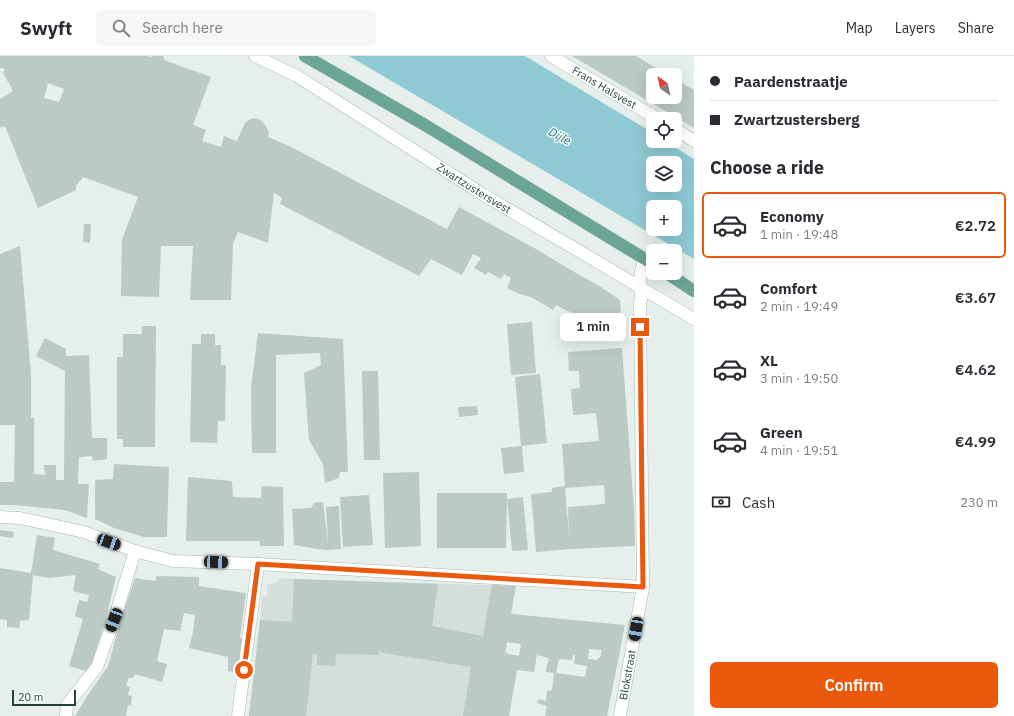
<!DOCTYPE html>
<meta charset="utf-8">
<style>
body{margin:0;font-family:"IBM Plex Sans",sans-serif;background:#f7f7f7;color:#2b2b33;height:100vh;display:flex;flex-direction:column;font-size:15px;white-space:nowrap}
*{box-sizing:border-box;margin:0}
p{font-size:13px;color:#7c7c81}
.icon{flex:none;width:22px;height:22px;fill:none;stroke:currentColor;stroke-width:2;stroke-linecap:round;stroke-linejoin:round}
.map{position:relative;flex:1;overflow:hidden}
.drawer{display:flex;flex-direction:column;background:#fff;width:320px}
.drawer>*{flex:none}
.guide{display:grid;align-content:center;height:88px;padding:0 16px;background:#fff}
.needle{width:26px;rotate:327deg}
.controls{position:absolute;left:646px;top:12px;display:grid;gap:8px}
.controls a{display:grid;place-items:center;width:36px;height:36px;border-radius:6px;background:#fff;box-shadow:0 4px 16px #0002;font-size:20px}
.scale{position:absolute;left:12px;bottom:10px;width:64px;box-sizing:border-box;padding-left:4px;border:2px solid #24423a;border-top:0;font-size:11px;line-height:14px;white-space:nowrap;color:#24423a;-webkit-text-stroke:3px #f7fbf9;paint-order:stroke}
.end{position:absolute;width:18px;height:18px;margin:-9px;border:5px solid #ea580c;background:#fff;box-shadow:0 0 0 2px #fff}
.from{border-radius:50%}
.bubble{position:absolute;height:28px;border-radius:6px;background:#fff;box-shadow:0 4px 16px #0002;font-size:13px;font-weight:600;line-height:28px;text-align:center}
.car{position:absolute;width:12px;height:24px;margin:-12px -6px;border-radius:5px;box-shadow:0 0 3px 1px #0007;background:linear-gradient(#222 24%,#8ab4d8 0 40%,#222 0 76%,#8ab4d8 0 86%,#222 0)}
.guide b{display:flex;align-items:center;gap:14px;height:38px;font-size:15px}
.guide b+b{border-top:1px solid #e1e1e2}
.guide i{width:10px;height:10px;background:#2b2b33}
ul{padding:0;list-style:none}
li{display:flex;align-items:center;gap:12px;height:66px;margin:0 8px 6px;padding:0 8px;border:2px solid transparent;border-radius:6px}
li div{flex:1}
li b{display:block;font-size:15px}
li em{font-style:normal;font-weight:600}
li.current{border-color:#ea580c}
li>.icon{width:36px;height:36px;stroke-width:1.5}
h2{padding:0 16px;font-size:18px;line-height:48px}
.pay{display:flex;align-items:center;gap:10px;height:44px;padding:0 16px;font-size:15px}
.pay p{margin-inline-start:auto}
.primary-button{display:flex;gap:8px;margin-top:auto;padding:8px 16px}
.primary-button a{flex:1;height:46px;border-radius:6px;background:#ea580c;color:#fff;font-size:16px;font-weight:600;line-height:46px;text-align:center}
header{display:flex;align-items:center;gap:24px;box-sizing:border-box;height:56px;padding:0 20px;background:#fff;border-bottom:1px solid #e1e1e2}
header strong{font-size:19px}
nav{display:flex;gap:22px;margin-inline-start:auto;font-size:14px}
.search{width:280px;height:36px;background:#f7f7f7;display:flex;align-items:center;gap:10px;box-sizing:border-box;padding:0 14px;border-radius:6px;color:#7c7c81;font-size:15px}
main{display:flex;flex:1;min-height:0}
.map>svg:first-child{display:block}
.built{fill:#d4dfda}
.water{fill:#8ec9d4;fill-rule:evenodd}
.building{fill:#bbcac4;fill-rule:evenodd}
.lines{fill:none;stroke-linecap:round;stroke-linejoin:round}
.minor-casing{stroke:#a8b8b2;stroke-width:13}
.major-casing{stroke:#c2cac8;stroke-width:13}
.minor{stroke:#fff;stroke-width:12}
.major{stroke:#6aa596;stroke-width:12}
.route{stroke:#ea580c;stroke-width:5}
.labels{text-anchor:middle;dominant-baseline:central;stroke-width:3;stroke-linejoin:round;paint-order:stroke}
.street-label{font-size:11px;fill:#24423a;stroke:#f7fbf9}
.water-label{font-size:12px;font-style:italic;fill:#1c6f80;stroke:#f7fbf9}
</style>
<header>
<strong>Swyft</strong>
<div class="search"><svg class="icon" aria-label="search" viewBox="0 0 24 24"><circle cx="10" cy="10" r="6"/><path d="M15 15l6 6"/></svg>Search here</div>
<nav><a>Map</a><a>Layers</a><a>Share</a></nav>
</header>
<main>
<div class="map">
<svg width="694" height="660" viewBox="0 0 694 660">
<rect width="100%" height="100%" fill="#e6efeb"/>
<path class="built" d="M 278,522 L 294,523 L 516,530 L 511,557 L 526,560 L 521,588 L 507,586 L 505,597 L 519,600 L 509,660 L 249,660 L 260,564 L 262,540 L 267,540 L 267,529 L 278,526 Z"/>
<path class="water" d="M 349,0 L 525,0 L 653,77 L 653,85 L 665,85 L 694,103 L 694,203 ZM 653,107 L 675,107 L 675,129 L 653,129 ZM 653,151 L 675,151 L 675,173 L 653,173 Z"/>
<path class="building" d="M 0,0 L 147,0 L 151,1 L 152,0 L 163,0 L 164,4 L 211,21 L 193,69 L 206,74 L 202,85 L 221,91 L 224,80 L 237,85 L 245,67 L 252,62 L 258,63 L 262,65 L 266,70 L 269,77 L 268,81 L 289,90 L 447,173 L 459,151 L 536,193 L 576,217 L 601,231 L 620,244 L 622,284 L 569,284 L 569,268 L 581,268 L 584,263 L 556,249 L 553,254 L 531,241 L 517,237 L 507,232 L 511,222 L 504,218 L 501,223 L 488,216 L 486,219 L 474,212 L 481,202 L 473,198 L 462,219 L 431,203 L 419,220 L 280,148 L 282,142 L 274,137 L 268,187 L 238,176 L 233,188 L 231,244 L 190,244 L 193,190 L 161,190 L 159,241 L 121,240 L 122,184 L 138,141 L 83,121 L 76,130 L 76,134 L 38,152 L 5,70 L 1,72 L 0,70 L 0,43 L 13,35 L 3,17 L 5,13 L 0,12 ZM 48,27 L 64,33 L 59,46 L 44,42 Z
M 572,0 L 636,0 L 668,19 L 653,19 L 653,41 L 675,41 L 675,23 L 694,34 L 694,72 Z
M 84,168 L 91,168 L 90,187 L 83,186 Z
M 20,190 L 31,317 L 31,362 L 34,362 L 34,418 L 45,419 L 44,409 L 56,409 L 56,424 L 64,424 L 65,315 L 36,300 L 45,282 L 66,293 L 66,300 L 89,299 L 92,382 L 107,382 L 107,403 L 93,405 L 92,400 L 79,401 L 78,428 L 89,428 L 87,462 L 65,454 L 14,449 L 0,449 L 0,426 L 14,426 L 15,369 L 0,369 L 0,198 Z
M 532,266 L 536,317 L 511,319 L 507,268 Z
M 142,270 L 156,270 L 155,391 L 123,391 L 123,383 L 117,383 L 117,301 L 123,301 L 123,278 L 142,278 Z
M 258,277 L 343,283 L 348,416 L 340,416 L 339,422 L 325,427 L 323,408 L 309,384 L 304,317 L 321,309 L 320,297 L 276,299 L 276,397 L 252,397 L 251,332 Z
M 201,278 L 215,278 L 215,289 L 221,289 L 221,309 L 226,309 L 225,365 L 218,365 L 217,387 L 190,386 L 192,288 L 201,288 Z
M 622,292 L 634,454 L 635,490 L 570,493 L 536,496 L 531,438 L 552,436 L 552,432 L 565,430 L 562,388 L 599,385 L 596,357 L 573,359 L 571,333 L 580,332 L 579,315 L 569,315 L 568,296 ZM 604,429 L 605,448 L 568,451 L 569,480 L 565,432 Z
M 362,315 L 378,315 L 380,404 L 364,404 Z
M 540,318 L 547,387 L 521,390 L 515,321 Z
M 477,350 L 478,359 L 459,361 L 458,351 Z
M 522,390 L 524,416 L 504,418 L 501,392 Z
M 114,408 L 169,411 L 167,481 L 144,481 L 114,472 L 95,463 L 95,424 L 113,423 Z
M 419,416 L 421,490 L 385,492 L 383,417 Z
M 188,421 L 232,425 L 233,441 L 261,442 L 262,430 L 283,431 L 284,490 L 260,490 L 259,485 L 186,485 Z
M 437,437 L 507,437 L 506,492 L 437,492 Z
M 369,439 L 373,489 L 343,491 L 340,441 Z
M 523,441 L 528,494 L 512,495 L 507,443 Z
M 323,446 L 328,487 L 326,451 L 339,450 L 341,493 L 328,494 L 317,493 L 294,489 L 292,453 L 311,452 L 314,447 Z
M 0,474 L 14,476 L 13,482 L 0,480 Z
M 37,479 L 55,482 L 53,494 L 100,508 L 98,513 L 116,521 L 105,566 L 89,616 L 69,610 L 83,563 L 75,560 L 79,544 L 87,546 L 89,539 L 73,535 L 76,519 L 48,522 L 33,519 L 29,564 L 20,565 L 19,572 L 7,571 L 7,564 L 0,563 L 0,512 L 31,517 Z
M 156,520 L 199,521 L 199,530 L 246,537 L 240,582 L 243,583 L 238,617 L 228,615 L 228,601 L 189,592 L 193,576 L 195,559 L 184,557 L 180,575 L 164,573 L 157,605 L 167,608 L 162,626 L 135,618 L 133,622 L 129,622 L 126,629 L 130,631 L 128,639 L 132,640 L 131,650 L 128,649 L 126,660 L 75,660 L 87,640 L 108,610 L 121,563 L 135,522 L 156,525 Z
M 294,523 L 438,528 L 432,570 L 483,580 L 492,529 L 516,530 L 511,558 L 542,561 L 625,569 L 607,660 L 545,660 L 547,650 L 537,647 L 539,643 L 546,645 L 547,635 L 552,634 L 554,617 L 546,616 L 547,607 L 548,607 L 549,602 L 537,599 L 534,616 L 517,614 L 509,660 L 463,660 L 471,611 L 383,597 L 379,595 L 379,599 L 336,598 L 335,610 L 317,609 L 317,598 L 313,598 L 306,660 L 249,660 L 260,564 L 292,566 ZM 507,586 L 521,588 L 519,600 L 505,597 ZM 589,593 L 602,594 L 600,602 L 598,602 L 598,604 L 588,603 ZM 573,599 L 575,599 L 574,608 L 587,610 L 585,621 L 556,617 L 559,603 L 572,604 Z"/>
<g class="lines">
<defs>
<g id="minor">
<path id="s1" d="M 255,0 L 297,20 L 484,139 L 694,263"/>
<path id="s2" d="M 551,0 L 658,63"/>
<path d="M 675,73 L 694,85"/>
<path d="M 0,461 L 20,462 L 84,476 L 135,495 L 173,505 L 258,508 L 643,531"/>
<path d="M 66,660 L 67,649 L 97,611 L 114,564 L 135,495"/>
<path d="M 238,660 L 258,508"/>
<path id="s3" d="M 620,660 L 643,531 L 640,247 C 643,241 641,237 640,231 C 640,222 641,211 645,203"/>
</g>
<path id="major" d="M 305,0 L 425,69 L 653,208
M 667,217 L 694,235"/>
</defs>
<use href="#minor" class="minor-casing"/>
<use href="#major" class="major-casing"/>
<use href="#minor" class="minor"/>
<use href="#major" class="major"/>
</g>
<g class="lines">
<path class="route" d="M 244,614 L 258,508 L 643,531 L 640,271"/>
</g>
<g class="labels">
<g class="street-label">
<text stroke="none"><textPath href="#s2" startOffset="62">Frans Halsvest</textPath></text>
<text stroke="none"><textPath href="#s1" startOffset="256">Zwartzustersvest</textPath></text>
<text stroke="none"><textPath href="#s3" startOffset="42">Blokstraat</textPath></text>
</g>
<g class="water-label">
<text transform="translate(560 80) rotate(29)">Dijle</text>
</g>
</g>
</svg>
<div class="controls">
<a><svg class="needle" viewBox="-14 -14 28 28"><path d="M0-13l5 13h-10z" fill="#e53935"/><path d="M0 13l5-13h-10z" fill="#7c7c81"/></svg></a>
<a><svg class="icon" aria-label="locate" viewBox="0 0 24 24"><circle cx="12" cy="12" r="6"/><path d="M12 2v4M12 18v4M2 12h4M18 12h4"/></svg></a>
<a><svg class="icon" aria-label="layers" viewBox="0 0 24 24"><path d="M12 4l9 5-9 5-9-5zM3 14l9 5 9-5"/></svg></a>
<a>+</a>
<a>−</a>
</div>
<div class="scale">20 m</div>
<i class="end from" style="left:244px;top:614px"></i>
<i class="end" style="left:640px;top:271px"></i>
<div class="bubble" style="left:560px;top:257px;width:66px">1 min</div>
<i class="car" style="left:109px;top:486px;rotate:110deg"></i>
<i class="car" style="left:216px;top:506px;rotate:92deg"></i>
<i class="car" style="left:114px;top:564px;rotate:201deg"></i>
<i class="car" style="left:636px;top:573px;rotate:190deg"></i>
</div>
<section class="drawer">
<div class="guide">
<b><i class="from"></i>Paardenstraatje</b>
<b><i></i>Zwartzustersberg</b>
</div>
<h2>Choose a ride</h2>
<ul>
<li class="current"><svg class="icon" aria-label="car" viewBox="0 0 24 24"><path d="M5 17H2v-5l4-1 3-4h7l3 4 3 1v5h-3M9 17h6M6 11h13"/><circle cx="7" cy="17" r="2"/><circle cx="17" cy="17" r="2"/></svg><div><b>Economy</b><p>1 min · 19:48</p></div><em>€2.72</em></li>
<li><svg class="icon" aria-label="car" viewBox="0 0 24 24"><path d="M5 17H2v-5l4-1 3-4h7l3 4 3 1v5h-3M9 17h6M6 11h13"/><circle cx="7" cy="17" r="2"/><circle cx="17" cy="17" r="2"/></svg><div><b>Comfort</b><p>2 min · 19:49</p></div><em>€3.67</em></li>
<li><svg class="icon" aria-label="car" viewBox="0 0 24 24"><path d="M5 17H2v-5l4-1 3-4h7l3 4 3 1v5h-3M9 17h6M6 11h13"/><circle cx="7" cy="17" r="2"/><circle cx="17" cy="17" r="2"/></svg><div><b>XL</b><p>3 min · 19:50</p></div><em>€4.62</em></li>
<li><svg class="icon" aria-label="car" viewBox="0 0 24 24"><path d="M5 17H2v-5l4-1 3-4h7l3 4 3 1v5h-3M9 17h6M6 11h13"/><circle cx="7" cy="17" r="2"/><circle cx="17" cy="17" r="2"/></svg><div><b>Green</b><p>4 min · 19:51</p></div><em>€4.99</em></li>
</ul>
<div class="pay"><svg class="icon" aria-label="cash" viewBox="0 0 24 24"><path d="M3 7h18v10H3z"/><circle cx="12" cy="12" r="2"/></svg>Cash<p>230 m</p></div>
<div class="primary-button"><a>Confirm</a></div>
</section>
</main>
